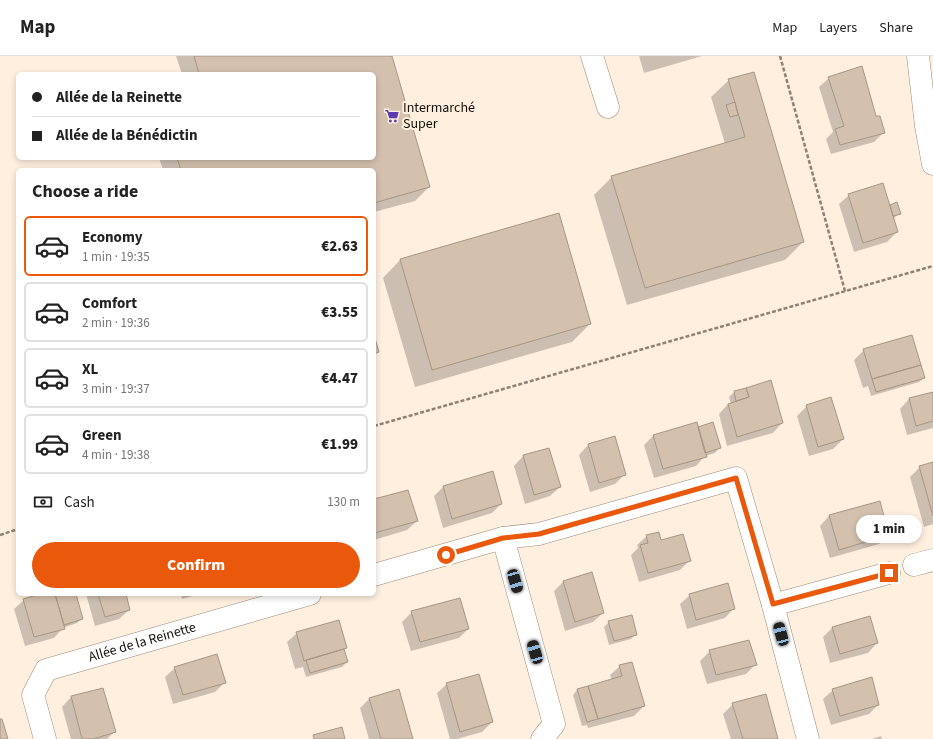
<!DOCTYPE html>
<meta charset="utf-8">
<style>
body{margin:0;font-family:"Source Sans 3",sans-serif;background:#f2f2f2;color:#222;height:100vh;display:flex;flex-direction:column;font-size:15px;white-space:nowrap}
*{box-sizing:border-box;margin:0}
p{font-size:13px;color:#767676}
.icon{flex:none;width:22px;height:22px;fill:none;stroke:currentColor;stroke-width:2;stroke-linecap:round;stroke-linejoin:round}
.map{position:relative;flex:1;overflow:hidden}
.side{position:absolute;left:16px;top:112px;width:360px;height:428px;display:flex;flex-direction:column;background:#fff;border-radius:6px;box-shadow:0 2px 6px #0003}
.side>*{flex:none}
.guide{position:absolute;left:16px;top:16px;width:360px;height:88px;border-radius:6px;box-shadow:0 2px 6px #0003;display:grid;align-content:center;height:88px;padding:0 16px;background:#fff}
.end{position:absolute;width:18px;height:18px;margin:-9px;border:5px solid #ea580c;background:#fff;box-shadow:0 0 0 2px #fff}
.from{border-radius:50%}
.bubble{position:absolute;height:28px;border-radius:14px;background:#fff;box-shadow:0 2px 6px #0003;font-size:13px;font-weight:800;line-height:28px;text-align:center}
.car{position:absolute;width:12px;height:24px;margin:-12px -6px;border-radius:5px;box-shadow:0 0 3px 1px #0007;background:linear-gradient(#222 24%,#8ab4d8 0 40%,#222 0 76%,#8ab4d8 0 86%,#222 0)}
.guide b{display:flex;align-items:center;gap:14px;height:38px;font-size:15px}
.guide b+b{border-top:1px solid #e0e0e0}
.guide i{width:10px;height:10px;background:#222}
ul{padding:0;list-style:none}
li{display:flex;align-items:center;gap:12px;height:60px;margin:0 8px 6px;padding:0 8px;border:2px solid #e0e0e0;border-radius:6px}
li div{flex:1}
li b{display:block;font-size:15px}
li em{font-style:normal;font-weight:800}
li.active{border-color:#ea580c}
li>.icon{width:36px;height:36px;stroke-width:1.5}
h2{padding:0 16px;font-size:18px;line-height:48px}
.pay{display:flex;align-items:center;gap:10px;height:44px;padding:0 16px;font-size:15px}
.pay p{margin-inline-start:auto}
.button{display:flex;gap:8px;margin-top:auto;padding:8px 16px}
.button a{flex:1;height:46px;border-radius:24px;background:#ea580c;color:#fff;font-size:16px;font-weight:800;line-height:46px;text-align:center}
header{display:flex;align-items:center;gap:24px;box-sizing:border-box;height:56px;padding:0 20px;background:#fff;border-bottom:1px solid #e0e0e0}
header strong{font-size:19px}
nav{display:flex;gap:22px;margin-inline-start:auto;font-size:14px}
.map>svg:first-child{display:block}
.shadow{fill:#0003}
.building{fill:#d3c0ad;stroke:#a89684}
.lines{fill:none;stroke-linecap:round;stroke-linejoin:round}
.street-casing{stroke:#9a8977;stroke-width:23}
.path{stroke:#8d8276;stroke-width:2.5;stroke-dasharray:4 2;stroke-linecap:butt}
.street{stroke:#fff;stroke-width:22}
.route{stroke:#ea580c;stroke-width:5}
.labels{text-anchor:middle;dominant-baseline:central;stroke-width:4;stroke-linejoin:round;paint-order:stroke}
.poi-label{font-size:14px;fill:#161009;stroke:#ffefdf;text-anchor:start}
.street-label{font-size:14px;fill:#161009;stroke:#ffefdf}
</style>
<header>
<strong>Map</strong>
<nav><a>Map</a><a>Layers</a><a>Share</a></nav>
</header>
<div class="map">
<svg width="933" height="683" viewBox="0 0 933 683">
<rect width="100%" height="100%" fill="#ffefdf"/>
<path class="shadow" d="M 176,0 L 391,0 L 429,131 L 415,145 L 374,156 L 374,114 L 163,114 L 159,102 L 374,102 L 374,18 L 182,18 Z
M 639,0 L 702,0 L 644,17 Z
M 829,22 L 876,62 L 884,76 L 874,86 L 831,98 L 826,83 L 833,76 L 819,31 Z
M 729,24 L 803,186 L 785,204 L 627,249 L 594,139 L 612,121 L 725,88 L 711,41 Z
M 849,139 L 889,151 L 897,147 L 900,157 L 893,163 L 897,176 L 887,186 L 854,196 L 839,148 Z
M 558,158 L 590,268 L 572,286 L 415,331 L 383,222 L 400,204 Z
M 864,294 L 924,322 L 919,326 L 871,340 L 868,330 L 863,332 L 854,304 Z
M 770,326 L 782,367 L 773,377 L 727,390 L 719,358 L 728,348 L 731,348 L 729,341 L 734,336 Z
M 933,337 L 933,372 L 907,379 L 900,353 L 909,343 Z
M 807,350 L 843,383 L 833,393 L 809,400 L 797,360 Z
M 697,372 L 719,392 L 715,397 L 705,400 L 696,410 L 654,422 L 644,389 L 654,379 Z
M 588,389 L 625,418 L 615,428 L 590,436 L 579,399 Z
M 523,400 L 560,431 L 550,440 L 525,448 L 514,410 Z
M 933,407 L 933,468 L 924,471 L 910,421 L 920,411 Z
M 443,431 L 501,448 L 492,457 L 443,472 L 434,440 Z
M 374,444 L 417,465 L 407,474 L 374,484 Z
M 879,446 L 888,479 L 879,488 L 830,502 L 820,470 L 829,460 Z
M 647,480 L 660,485 L 690,504 L 680,514 L 639,526 L 631,499 L 638,492 L 637,489 Z
M 564,525 L 603,557 L 593,566 L 565,575 L 554,535 Z
M 44,538 L 53,538 L 54,539 L 55,538 L 75,538 L 82,562 L 77,567 L 63,572 L 54,582 L 25,590 L 14,553 L 24,544 Z
M 86,538 L 125,538 L 129,554 L 119,563 L 95,570 Z
M 181,538 L 200,538 L 182,543 Z
M 690,539 L 734,552 L 725,562 L 687,573 L 680,548 Z
M 412,556 L 468,573 L 459,582 L 411,595 L 402,566 Z
M 609,566 L 636,578 L 631,583 L 609,589 L 604,571 Z
M 832,572 L 877,587 L 868,597 L 830,607 L 823,581 Z
M 297,577 L 345,592 L 343,594 L 347,606 L 342,611 L 306,621 L 303,611 L 295,613 L 287,586 Z
M 710,595 L 756,608 L 746,618 L 707,628 L 700,605 Z
M 620,610 L 644,650 L 634,660 L 588,672 L 587,669 L 582,670 L 573,639 L 577,634 L 612,625 L 610,619 Z
M 175,612 L 224,627 L 215,636 L 173,648 L 165,621 Z
M 447,628 L 492,666 L 482,676 L 457,683 L 450,683 L 437,637 Z
M 833,634 L 878,649 L 869,658 L 831,669 L 823,643 Z
M 71,641 L 114,676 L 107,683 L 71,683 L 62,651 Z
M 370,642 L 412,683 L 369,683 L 360,652 Z
M 733,648 L 777,683 L 731,683 L 723,658 Z
M 881,680 L 882,683 L 872,683 Z"/>
<path class="building" d="M 194,0 L 392,0 L 430,131 L 374,147 L 374,114 L 181,114 L 177,102 L 374,102 L 374,18 L 199,18 Z
M 862,10 L 876,60 L 880,60 L 885,77 L 840,89 L 835,73 L 844,70 L 828,21 Z
M 754,16 L 804,186 L 645,232 L 611,120 L 745,81 L 728,23 Z
M 735,46 L 738,59 L 730,61 L 726,49 Z
M 883,127 L 898,176 L 863,187 L 848,138 Z
M 897,146 L 901,158 L 893,160 L 890,149 Z
M 559,157 L 591,268 L 432,314 L 400,203 Z
M 374,279 L 379,296 L 374,298 Z
M 912,279 L 921,309 L 872,323 L 863,293 Z
M 921,309 L 925,322 L 876,336 L 872,323 Z
M 771,324 L 783,367 L 737,381 L 728,348 L 749,341 L 746,332 Z
M 746,332 L 749,341 L 736,345 L 734,335 Z
M 933,336 L 933,365 L 916,370 L 909,342 Z
M 831,341 L 844,383 L 818,391 L 806,349 Z
M 697,366 L 707,401 L 663,413 L 653,379 Z
M 713,366 L 721,392 L 705,397 L 698,371 Z
M 615,380 L 626,419 L 599,427 L 588,388 Z
M 549,392 L 561,431 L 534,439 L 523,399 Z
M 933,406 L 933,460 L 919,410 Z
M 493,415 L 502,448 L 452,463 L 443,430 Z
M 408,434 L 418,465 L 374,477 L 374,443 Z
M 880,445 L 889,479 L 839,494 L 829,459 Z
M 659,476 L 661,484 L 683,478 L 691,505 L 648,517 L 640,489 L 648,487 L 646,479 Z
M 592,516 L 604,557 L 575,566 L 563,525 Z
M 728,527 L 735,553 L 696,564 L 689,538 Z
M 40,538 L 55,538 L 65,573 L 34,581 L 23,543 Z
M 55,538 L 76,538 L 83,563 L 64,569 Z
M 98,538 L 126,538 L 130,554 L 105,561 Z
M 460,542 L 469,573 L 420,586 L 411,555 Z
M 632,559 L 637,579 L 614,585 L 608,565 Z
M 870,560 L 878,587 L 840,598 L 832,571 Z
M 339,564 L 347,592 L 304,605 L 296,576 Z
M 749,584 L 757,609 L 716,619 L 709,594 Z
M 344,593 L 348,606 L 310,617 L 306,604 Z
M 217,598 L 226,627 L 183,639 L 174,611 Z
M 632,606 L 645,650 L 598,663 L 588,630 L 622,620 L 619,609 Z
M 479,618 L 493,666 L 460,676 L 446,627 Z
M 872,621 L 879,649 L 840,660 L 832,633 Z
M 588,630 L 598,663 L 587,666 L 577,633 Z
M 103,632 L 116,676 L 93,683 L 82,683 L 71,640 Z
M 399,633 L 413,683 L 381,683 L 369,642 Z
M 766,638 L 778,683 L 743,683 L 732,647 Z
M 0,663 L 2,663 L 8,683 L 0,683 Z
M 342,671 L 345,683 L 314,683 L 313,679 Z"/>
<g class="lines">
<defs>
<g id="street">
<path d="M 592,0 L 608,51"/>
<path d="M 918,0 L 926,70 L 933,108"/>
<path d="M 503,482 L 539,478 L 736,422 L 773,549 L 808,683"/>
<path d="M 914,509 L 933,504"/>
<path d="M 374,519 L 503,482 L 554,668 L 542,683"/>
<path d="M 773,549 L 889,517"/>
<path id="s1" d="M 45,683 L 33,639 L 46,614 L 310,538"/>
</g>
</defs>
<use href="#street" class="street-casing"/>
<path class="path" d="M 780,0 L 845,235
M 374,370 L 933,210
M 0,479 L 18,473"/>
<use href="#street" class="street"/>
</g>
<g class="lines">
<path class="route" d="M 446,499 L 503,482 L 539,478 L 736,422 L 773,548 L 889,517"/>
</g>
<defs>
<symbol id="supermarket-bare" viewBox="-9 -9 18 18"><path d="M-6-5.5h2.5l.6 2H6L4.5 2H-2.5L-4.4-4H-6ZM-1.5 3.2a1.3 1.3 0 1 0 .1 0ZM3 3.2a1.3 1.3 0 1 0 .1 0Z" fill="#5e3ab2" stroke="#ffefdf" stroke-width="2.5" paint-order="stroke"/></symbol>
</defs>
<g fill-rule="evenodd">
<use href="#supermarket-bare" x="382" y="50" width="20" height="20"/>
</g>
<g class="labels">
<g class="poi-label">
<text x="403" y="52">Intermarché<tspan x="403" dy="16">Super</tspan></text>
</g>
<g class="street-label">
<text stroke="none"><textPath href="#s1" startOffset="174">Allée de la Reinette</textPath></text>
</g>
</g>
</svg>
<i class="end from" style="left:446px;top:499px"></i>
<i class="end" style="left:889px;top:517px"></i>
<div class="bubble" style="left:856px;top:459px;width:66px">1 min</div>
<i class="car" style="left:515px;top:525px;rotate:164deg"></i>
<i class="car" style="left:781px;top:578px;rotate:345deg"></i>
<i class="car" style="left:535px;top:596px;rotate:344deg"></i>
<div class="guide">
<b><i class="from"></i>Allée de la Reinette</b>
<b><i></i>Allée de la Bénédictin</b>
</div>
<section class="side">
<h2>Choose a ride</h2>
<ul>
<li class="active"><svg class="icon" aria-label="car" viewBox="0 0 24 24"><path d="M5 17H2v-5l4-1 3-4h7l3 4 3 1v5h-3M9 17h6M6 11h13"/><circle cx="7" cy="17" r="2"/><circle cx="17" cy="17" r="2"/></svg><div><b>Economy</b><p>1 min · 19:35</p></div><em>€2.63</em></li>
<li><svg class="icon" aria-label="car" viewBox="0 0 24 24"><path d="M5 17H2v-5l4-1 3-4h7l3 4 3 1v5h-3M9 17h6M6 11h13"/><circle cx="7" cy="17" r="2"/><circle cx="17" cy="17" r="2"/></svg><div><b>Comfort</b><p>2 min · 19:36</p></div><em>€3.55</em></li>
<li><svg class="icon" aria-label="car" viewBox="0 0 24 24"><path d="M5 17H2v-5l4-1 3-4h7l3 4 3 1v5h-3M9 17h6M6 11h13"/><circle cx="7" cy="17" r="2"/><circle cx="17" cy="17" r="2"/></svg><div><b>XL</b><p>3 min · 19:37</p></div><em>€4.47</em></li>
<li><svg class="icon" aria-label="car" viewBox="0 0 24 24"><path d="M5 17H2v-5l4-1 3-4h7l3 4 3 1v5h-3M9 17h6M6 11h13"/><circle cx="7" cy="17" r="2"/><circle cx="17" cy="17" r="2"/></svg><div><b>Green</b><p>4 min · 19:38</p></div><em>€1.99</em></li>
</ul>
<div class="pay"><svg class="icon" aria-label="cash" viewBox="0 0 24 24"><path d="M3 7h18v10H3z"/><circle cx="12" cy="12" r="2"/></svg>Cash<p>130 m</p></div>
<div class="button"><a>Confirm</a></div>
</section>
</div>
